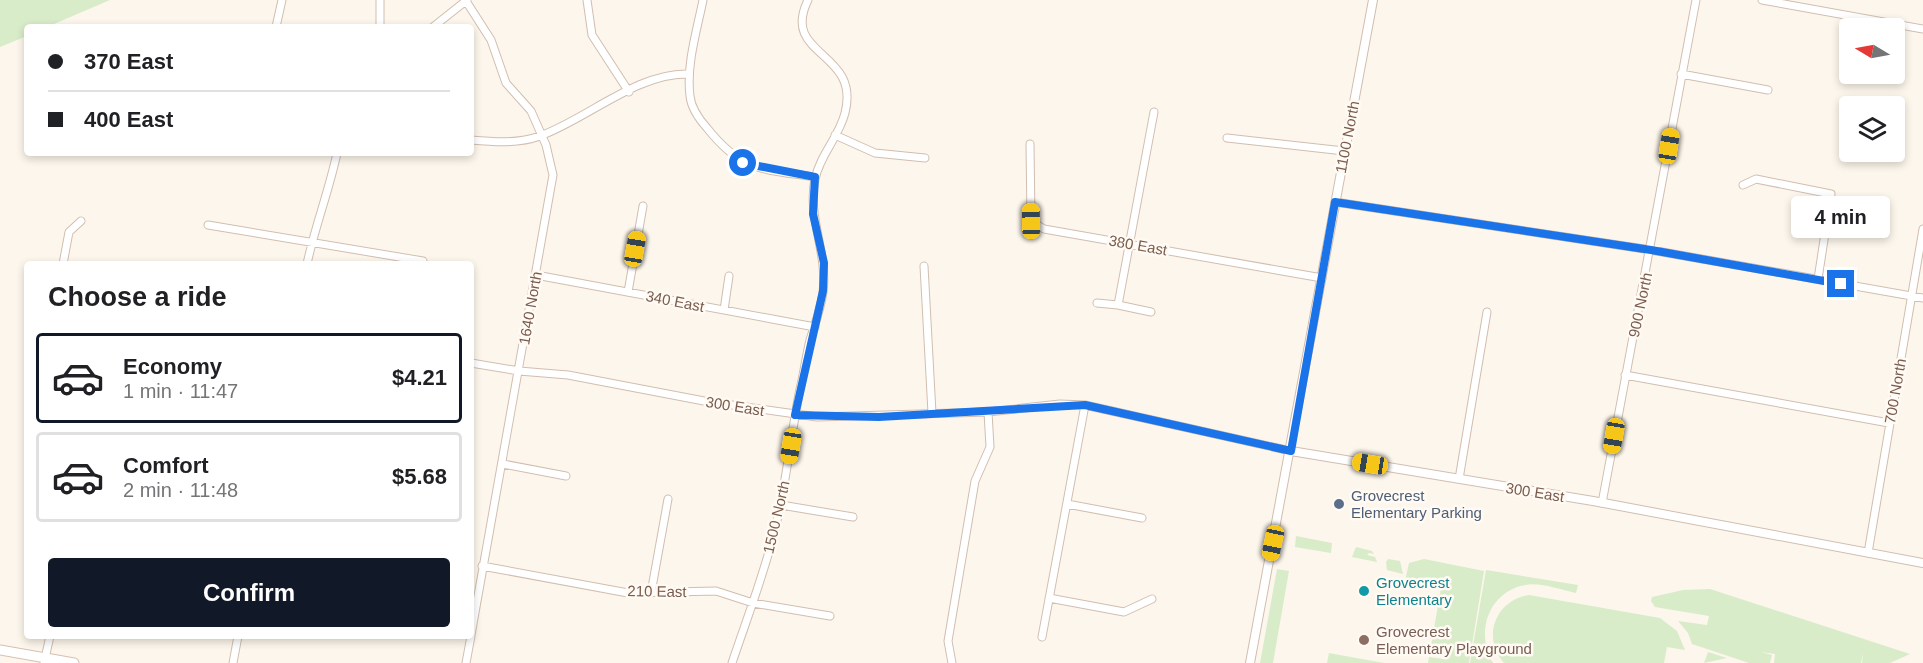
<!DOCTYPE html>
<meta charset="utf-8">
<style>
body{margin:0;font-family:Arial,sans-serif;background:#f2f2f2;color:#202124;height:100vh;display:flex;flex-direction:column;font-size:22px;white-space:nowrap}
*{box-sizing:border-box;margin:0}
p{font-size:20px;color:#757577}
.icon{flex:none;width:33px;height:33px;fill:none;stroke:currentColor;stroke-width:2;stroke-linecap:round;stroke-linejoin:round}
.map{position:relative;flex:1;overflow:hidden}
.details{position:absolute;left:24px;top:261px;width:450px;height:378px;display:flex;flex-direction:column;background:#fff;border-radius:6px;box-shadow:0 3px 9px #0003}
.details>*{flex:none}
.hud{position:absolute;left:24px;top:24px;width:450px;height:132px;border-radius:6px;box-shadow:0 3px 9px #0003;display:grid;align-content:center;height:132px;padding:0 24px;background:#fff}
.needle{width:39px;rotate:280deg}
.buttons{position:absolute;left:1839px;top:18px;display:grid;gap:12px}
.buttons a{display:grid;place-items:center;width:66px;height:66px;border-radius:6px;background:#fff;box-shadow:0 3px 9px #0003;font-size:30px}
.end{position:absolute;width:27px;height:27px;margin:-14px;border:8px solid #1a73e8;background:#fff;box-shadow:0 0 0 3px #fff}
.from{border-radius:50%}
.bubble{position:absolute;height:42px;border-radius:6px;background:#fff;box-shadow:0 3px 9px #0003;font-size:20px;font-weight:700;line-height:42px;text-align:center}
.car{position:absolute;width:18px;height:36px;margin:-18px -9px;border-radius:8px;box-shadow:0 0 4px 2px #0007;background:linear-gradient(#f5c518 24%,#345 0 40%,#f5c518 0 76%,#345 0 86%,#f5c518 0)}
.hud b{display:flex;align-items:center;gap:21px;height:57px;font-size:22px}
.hud b+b{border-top:2px solid #e0e0e0}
.hud i{width:15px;height:15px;background:#202124}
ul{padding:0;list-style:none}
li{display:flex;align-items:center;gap:18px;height:90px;margin:0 12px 9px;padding:0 12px;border:3px solid #e0e0e0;border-radius:6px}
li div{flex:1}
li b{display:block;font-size:22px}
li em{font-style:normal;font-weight:700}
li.selected{border-color:#111827}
li>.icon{width:54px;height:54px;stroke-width:1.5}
h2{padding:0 24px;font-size:27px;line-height:72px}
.primary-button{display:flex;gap:12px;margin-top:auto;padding:12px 24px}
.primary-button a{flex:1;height:69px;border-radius:6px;background:#111827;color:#fff;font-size:24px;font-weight:700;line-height:69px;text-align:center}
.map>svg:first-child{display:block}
.green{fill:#d8ecc9}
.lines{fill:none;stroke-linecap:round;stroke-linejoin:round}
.minor-casing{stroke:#d1beb0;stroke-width:9}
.tertiary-casing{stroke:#d1beb0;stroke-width:10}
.secondary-casing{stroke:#d6c0b0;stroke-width:11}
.minor{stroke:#fff;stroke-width:7}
.tertiary{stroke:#fff;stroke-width:8}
.secondary{stroke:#fff;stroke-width:9}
.route{stroke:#1a73e8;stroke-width:8}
.service-dot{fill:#5c6f8a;stroke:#fffaf3;stroke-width:2}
.culture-dot{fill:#0f9aa8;stroke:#fffaf3;stroke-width:2}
.education-dot{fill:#8d6e63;stroke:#fffaf3;stroke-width:2}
.labels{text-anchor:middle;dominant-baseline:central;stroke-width:5;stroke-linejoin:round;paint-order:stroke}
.street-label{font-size:15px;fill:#7a5c4d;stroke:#fffaf3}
.service-label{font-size:15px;fill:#4e5e75;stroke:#fffaf3;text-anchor:start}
.culture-label{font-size:15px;fill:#0d838f;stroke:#fffaf3;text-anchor:start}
.education-label{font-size:15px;fill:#785e54;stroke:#fffaf3;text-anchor:start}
</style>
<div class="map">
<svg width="1923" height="663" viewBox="0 0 1923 663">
<rect width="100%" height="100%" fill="#fdf6ec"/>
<path class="green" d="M 0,0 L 110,0 L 47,27 L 27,27 L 27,36 L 0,47 Z
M 1296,536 L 1332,543 L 1331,553 L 1295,547 Z
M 1356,547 L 1372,551 L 1374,554 L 1369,553 L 1367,555 L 1375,557 L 1377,562 L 1352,557 Z
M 1388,559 L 1400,561 L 1403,574 L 1387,570 L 1386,562 Z
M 1424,559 L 1484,571 L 1469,663 L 1428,663 L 1429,657 L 1443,659 L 1445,648 L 1431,646 L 1441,588 L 1405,581 L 1409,563 Z
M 1277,569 L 1289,571 L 1273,663 L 1260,663 Z
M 1486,570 L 1578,585 L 1576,593 C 1561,590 1540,582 1525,585 C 1488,592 1475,633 1493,663 L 1470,663 Z
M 1710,589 L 1910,654 L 1890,663 L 1862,663 L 1863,653 L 1861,663 L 1774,663 L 1775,654 L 1761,652 L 1772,655 L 1770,663 L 1749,663 L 1692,644 L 1688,633 L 1678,621 L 1707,625 L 1709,616 L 1655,607 L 1651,601 L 1652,597 L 1683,590 Z
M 1529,595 L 1660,618 L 1677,631 L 1685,650 L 1667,647 L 1664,663 L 1504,663 C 1481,637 1496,600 1529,595 Z
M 1708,652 L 1727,658 L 1704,663 Z
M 1329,653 L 1384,663 L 1327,663 Z"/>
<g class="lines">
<defs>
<path id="minor" d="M 380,0 L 380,27
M 587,0 L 592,35 L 629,92
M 703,0 C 697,30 686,65 690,96 C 691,107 699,119 707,128 C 742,172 762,169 815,177
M 1762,0 L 1923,29
M 466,1 L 491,40 L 506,83 L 531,111 L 546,145 L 553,175 L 471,635
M 276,27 L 282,0
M 433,27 L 467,0
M 1681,74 L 1768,90
M 835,135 L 875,153 L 925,158
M 1227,138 L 1344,151
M 471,140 C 494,142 518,144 540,136 C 587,119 638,72 689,74
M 1030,144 L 1031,221 L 1044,229 L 1322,278
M 1743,185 L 1756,179 L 1831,194 L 1818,279
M 1335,202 L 1651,250 L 1923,298
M 208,225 L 423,261 L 422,264
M 63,264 L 69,232 L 81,221
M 307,264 C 315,226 329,191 337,153
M 924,266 L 932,413
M 536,275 L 815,327
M 628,292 L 643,206
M 1097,303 L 1118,305 L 1154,112
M 1118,305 L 1151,312
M 724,310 L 729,276
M 471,363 L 519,371 L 568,375 L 704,401 L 817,417 L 988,412 L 1060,404 L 1085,405 L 1291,451
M 1625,375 L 1889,423
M 503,464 L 566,476
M 1459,479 L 1487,312
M 1602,503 L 1696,0
M 1067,504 L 1142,518
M 781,505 L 853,517
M 1868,553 L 1923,229
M 482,566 L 628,593 L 716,591 L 753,603 L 830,616
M 651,593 L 668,499
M 1049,598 L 1124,612 L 1152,599
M 1042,637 L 1085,405
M 44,663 L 50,636
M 233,663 L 238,636
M 466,663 L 471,636
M 732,663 C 746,621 762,580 773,537 C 786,489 790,438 800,389 C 804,373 806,356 810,340 C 815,324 821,308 823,292 C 828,253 807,217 815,179 C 820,155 839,137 845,113 C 861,50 780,57 808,0
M 952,663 L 948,641 L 975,481 L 990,447 L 988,412"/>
<path id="tertiary" d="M 1291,451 L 1593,501 L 1923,563
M 1250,663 L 1373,0"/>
<path id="secondary" d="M 0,650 L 74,663"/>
</defs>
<use href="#minor" class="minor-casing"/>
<use href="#tertiary" class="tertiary-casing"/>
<use href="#secondary" class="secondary-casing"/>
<use href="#minor" class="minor"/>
<use href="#tertiary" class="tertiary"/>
<use href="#secondary" class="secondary"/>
</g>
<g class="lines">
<path class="route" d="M 743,163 L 815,177 L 813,214 L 824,263 L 823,291 L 795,415 L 879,417 L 1085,405 L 1291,451 L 1335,202 L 1651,250 L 1841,284"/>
</g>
<circle class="service-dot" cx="1339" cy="504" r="6"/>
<circle class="culture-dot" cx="1364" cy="591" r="6"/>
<circle class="education-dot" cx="1364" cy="640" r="6"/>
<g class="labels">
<g class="street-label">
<text transform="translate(1347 137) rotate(-79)">1100 North</text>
<text transform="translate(1138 245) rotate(10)">380 East</text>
<text transform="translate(675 301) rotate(11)">340 East</text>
<text transform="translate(1640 305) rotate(-78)">900 North</text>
<text transform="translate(530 308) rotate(-80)">1640 North</text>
<text transform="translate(1895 391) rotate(-80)">700 North</text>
<text transform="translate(735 406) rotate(9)">300 East</text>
<text transform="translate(1535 492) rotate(9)">300 East</text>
<text transform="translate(776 517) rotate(-77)">1500 North</text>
<text transform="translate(657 591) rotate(1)">210 East</text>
</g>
<g class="service-label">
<text x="1351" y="495">Grovecrest<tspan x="1351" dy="17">Elementary Parking</tspan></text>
</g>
<g class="culture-label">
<text x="1376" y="582">Grovecrest<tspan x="1376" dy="17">Elementary</tspan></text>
</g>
<g class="education-label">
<text x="1376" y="631">Grovecrest<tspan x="1376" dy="17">Elementary Playground</tspan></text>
</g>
</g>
</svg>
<div class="buttons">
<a><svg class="needle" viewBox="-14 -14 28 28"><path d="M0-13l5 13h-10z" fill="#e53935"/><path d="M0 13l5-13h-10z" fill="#757577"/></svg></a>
<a><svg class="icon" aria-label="layers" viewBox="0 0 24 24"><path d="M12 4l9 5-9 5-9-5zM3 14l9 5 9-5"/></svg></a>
</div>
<i class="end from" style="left:743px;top:163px"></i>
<i class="end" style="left:1841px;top:284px"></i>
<div class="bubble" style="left:1791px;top:196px;width:99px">4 min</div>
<i class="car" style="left:1669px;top:146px;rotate:9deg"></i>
<i class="car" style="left:1031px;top:221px;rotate:359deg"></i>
<i class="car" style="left:635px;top:249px;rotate:10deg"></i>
<i class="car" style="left:1614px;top:436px;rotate:190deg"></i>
<i class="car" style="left:791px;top:446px;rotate:189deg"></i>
<i class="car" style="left:1370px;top:464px;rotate:279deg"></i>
<i class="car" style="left:1273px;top:543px;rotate:192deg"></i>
<div class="hud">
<b><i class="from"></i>370 East</b>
<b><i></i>400 East</b>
</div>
<section class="details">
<h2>Choose a ride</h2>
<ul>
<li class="selected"><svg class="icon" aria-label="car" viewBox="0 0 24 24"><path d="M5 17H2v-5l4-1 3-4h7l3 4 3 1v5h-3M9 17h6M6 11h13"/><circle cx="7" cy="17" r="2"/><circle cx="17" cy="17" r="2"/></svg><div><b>Economy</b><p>1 min · 11:47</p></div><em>$4.21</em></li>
<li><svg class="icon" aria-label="car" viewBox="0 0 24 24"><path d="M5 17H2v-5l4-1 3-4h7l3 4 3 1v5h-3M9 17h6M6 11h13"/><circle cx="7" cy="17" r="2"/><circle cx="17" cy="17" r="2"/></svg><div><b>Comfort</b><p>2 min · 11:48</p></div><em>$5.68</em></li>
</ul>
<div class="primary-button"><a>Confirm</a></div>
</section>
</div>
